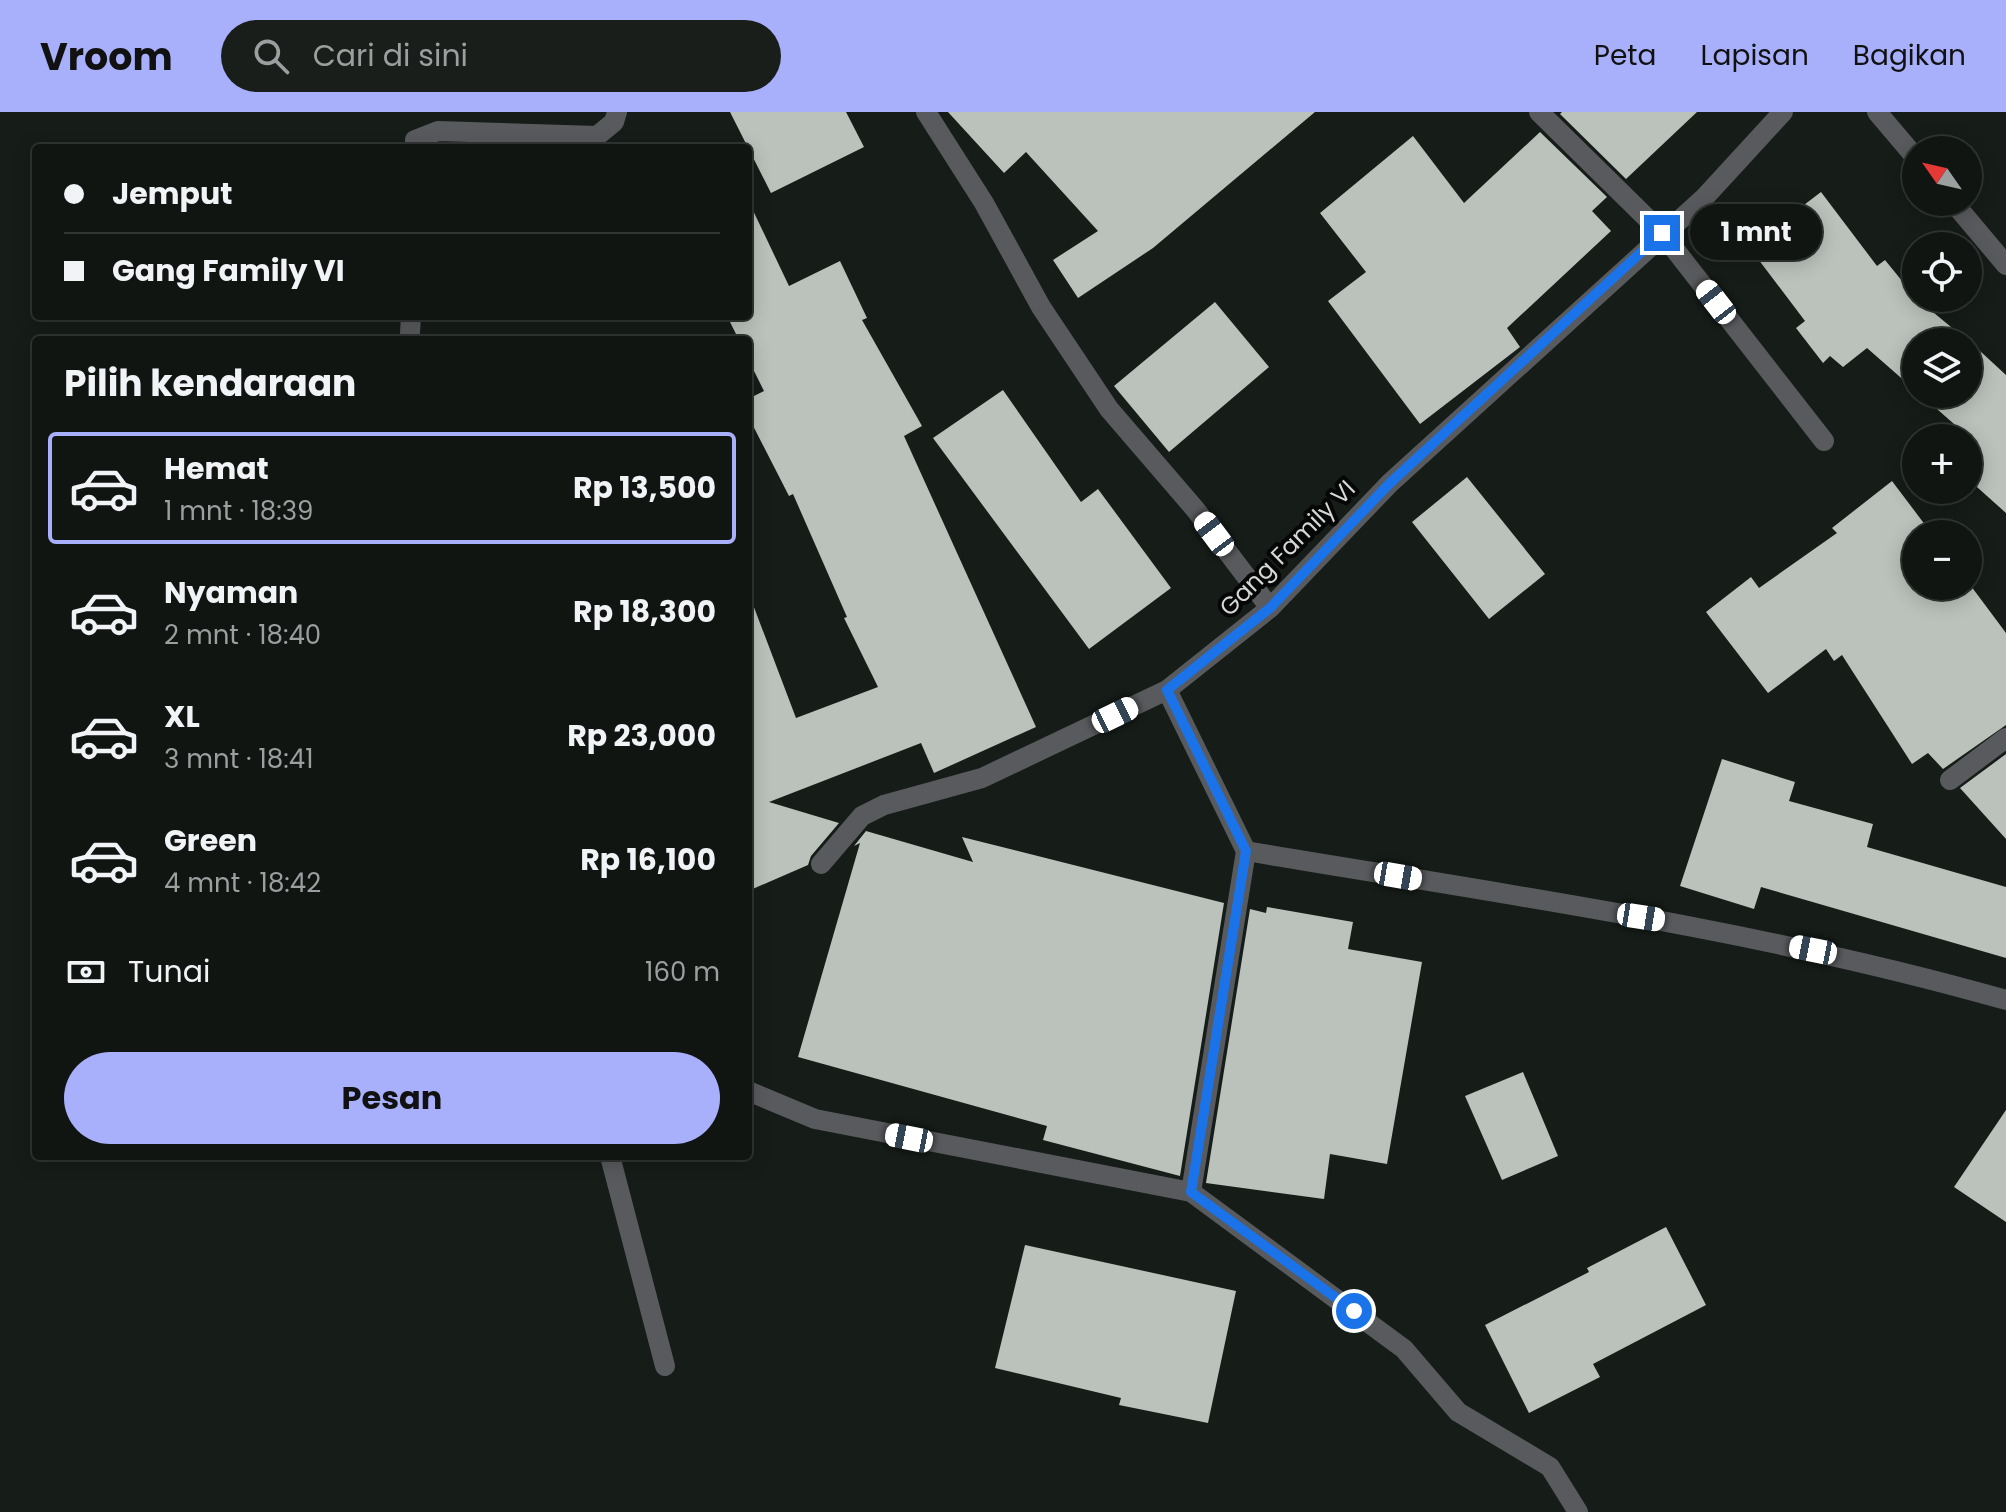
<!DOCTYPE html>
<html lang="id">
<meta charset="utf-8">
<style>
body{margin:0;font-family:Poppins,sans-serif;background:#191e1b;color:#f1f3f6;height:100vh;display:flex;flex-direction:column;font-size:30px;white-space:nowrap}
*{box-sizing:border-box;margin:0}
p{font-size:26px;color:#9c9f9f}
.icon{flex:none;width:44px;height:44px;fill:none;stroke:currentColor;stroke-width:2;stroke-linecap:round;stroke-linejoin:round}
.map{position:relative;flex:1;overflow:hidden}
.details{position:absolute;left:32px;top:224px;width:720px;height:824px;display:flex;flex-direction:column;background:#101512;border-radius:8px;box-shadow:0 4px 20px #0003,0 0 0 2px #303432}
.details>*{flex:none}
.top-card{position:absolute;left:32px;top:32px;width:720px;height:176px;border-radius:8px;box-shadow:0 4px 20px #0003,0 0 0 2px #303432;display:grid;align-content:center;height:176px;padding:0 32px;background:#101512}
.needle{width:52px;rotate:304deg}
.tools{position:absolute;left:1902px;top:24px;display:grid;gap:16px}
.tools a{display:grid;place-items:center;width:80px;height:80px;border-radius:50%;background:#101512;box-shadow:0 4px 20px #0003,0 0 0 2px #303432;font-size:40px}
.end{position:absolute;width:36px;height:36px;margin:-18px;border:10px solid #1a73e8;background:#fff;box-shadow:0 0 0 4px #fff}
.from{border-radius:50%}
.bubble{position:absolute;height:56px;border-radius:28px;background:#101512;box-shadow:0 4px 20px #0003,0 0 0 2px #303432;font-size:26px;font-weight:700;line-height:56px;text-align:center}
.car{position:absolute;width:24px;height:48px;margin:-24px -12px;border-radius:10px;box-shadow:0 0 6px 2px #0007;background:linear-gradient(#fff 24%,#345 0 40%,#fff 0 76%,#345 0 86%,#fff 0)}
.top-card b{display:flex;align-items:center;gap:28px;height:76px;font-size:30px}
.top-card b+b{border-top:2px solid #303432}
.top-card i{width:20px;height:20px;background:#f1f3f6}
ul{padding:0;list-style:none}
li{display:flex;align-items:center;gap:24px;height:112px;margin:0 16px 12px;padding:0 16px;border:4px solid transparent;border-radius:8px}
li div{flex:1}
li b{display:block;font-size:30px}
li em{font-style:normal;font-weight:700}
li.on{border-color:#a8b0fc}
li>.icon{width:72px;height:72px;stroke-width:1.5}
h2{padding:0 32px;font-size:36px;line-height:96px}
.pay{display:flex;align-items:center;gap:20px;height:88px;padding:0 32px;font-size:30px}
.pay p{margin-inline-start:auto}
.cta{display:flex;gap:16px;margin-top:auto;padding:16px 32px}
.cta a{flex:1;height:92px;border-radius:48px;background:#a8b0fc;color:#111;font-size:32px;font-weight:700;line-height:92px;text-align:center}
header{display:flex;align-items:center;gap:48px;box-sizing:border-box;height:112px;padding:0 40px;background:#a8b0fc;color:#111}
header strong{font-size:38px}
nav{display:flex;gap:44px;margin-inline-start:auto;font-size:28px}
.search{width:560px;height:72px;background:#191e1b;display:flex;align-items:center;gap:20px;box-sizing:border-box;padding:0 28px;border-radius:44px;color:#9c9f9f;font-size:30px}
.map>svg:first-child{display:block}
.building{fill:#bac2bb}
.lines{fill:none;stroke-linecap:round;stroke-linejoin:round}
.street{stroke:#595a5d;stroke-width:20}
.route{stroke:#1a73e8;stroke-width:10}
.labels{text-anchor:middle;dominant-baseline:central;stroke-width:8;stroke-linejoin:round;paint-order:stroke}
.street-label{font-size:24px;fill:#d4d8d5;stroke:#050605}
</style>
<header>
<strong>Vroom</strong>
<div class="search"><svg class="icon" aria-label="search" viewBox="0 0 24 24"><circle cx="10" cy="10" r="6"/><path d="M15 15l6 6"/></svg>Cari di sini</div>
<nav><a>Peta</a><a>Lapisan</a><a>Bagikan</a></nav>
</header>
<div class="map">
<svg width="2006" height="1400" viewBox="0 0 2006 1400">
<rect width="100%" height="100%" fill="#161c18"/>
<path class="building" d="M 730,0 L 846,0 L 864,35 L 771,81 Z
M 948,0 L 1315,0 L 1153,136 L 1078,186 L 1053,148 L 1098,119 L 1026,40 L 1004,61 Z
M 1562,0 L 1697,0 L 1626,67 L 1560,2 Z
M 1540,20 L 1607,85 L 1592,99 L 1611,119 L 1507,216 L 1520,235 L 1420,312 L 1328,189 L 1366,160 L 1320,101 L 1413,24 L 1464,91 Z
M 1821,80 L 1877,154 L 1885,148 L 1916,186 L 1980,239 L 2006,263 L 2006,401 L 1968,367 L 1968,326 L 1939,326 L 1954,312 L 1920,282 L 1968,282 L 1968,230 L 1916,230 L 1916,279 L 1867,236 L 1843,255 L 1830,244 L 1823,251 L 1796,216 L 1805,209 L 1749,135 Z
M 748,88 L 789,174 L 840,149 L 867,206 L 862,208 L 922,314 L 904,324 L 1036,615 L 934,661 L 921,631 L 769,690 L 839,711 L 811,744 L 808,753 L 748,779 L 748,491 L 752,490 L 796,606 L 878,575 L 844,506 L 847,505 L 793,382 L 789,384 L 748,304 L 748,287 L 764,279 L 748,247 L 748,228 L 739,228 L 727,204 L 748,204 Z
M 1215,190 L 1269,255 L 1169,340 L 1114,274 Z
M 1003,278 L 1081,390 L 1098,377 L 1171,476 L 1089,537 L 933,326 Z
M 1467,365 L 1545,462 L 1489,507 L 1412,410 Z
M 1892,369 L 1932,422 L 1916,422 L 1916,474 L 1968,474 L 1968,470 L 2006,521 L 2006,613 L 1943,657 L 1928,641 L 1912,652 L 1842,543 L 1834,549 L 1826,537 L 1768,581 L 1706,500 L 1751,465 L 1759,476 L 1837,421 L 1832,416 Z
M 2006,642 L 2006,727 L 1960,676 Z
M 1722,647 L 1795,670 L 1789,689 L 1873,712 L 1867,735 L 2006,775 L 2006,846 L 1761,775 L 1754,797 L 1680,774 Z
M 866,719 L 973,750 L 962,725 L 1224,791 L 1180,1064 L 1043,1028 L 1047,1014 L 798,945 L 860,731 L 854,734 Z
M 1267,795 L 1353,810 L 1348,837 L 1422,850 L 1387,1052 L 1330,1042 L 1324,1087 L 1206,1071 L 1250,797 L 1266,801 Z
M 1523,960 L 1558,1044 L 1502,1068 L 1465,984 Z
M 2006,998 L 2006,1110 L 1954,1075 Z
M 1666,1115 L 1706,1193 L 1593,1252 L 1600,1265 L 1529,1301 L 1485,1213 L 1589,1160 L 1587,1156 Z
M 1025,1133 L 1236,1179 L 1208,1311 L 1119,1293 L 1121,1286 L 995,1256 Z"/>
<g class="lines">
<path class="street" d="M 926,0 L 984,91 L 1041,195 L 1109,297 L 1195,397 L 1270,496
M 1539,0 L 1662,121 L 1824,329
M 1783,0 L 1704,86 L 1390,371 L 1270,496 L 1167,578 L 1246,739 C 1501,782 1757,817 2006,888
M 1877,0 L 1916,46
M 415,36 L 415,28 L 438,19 L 597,24 L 614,10 L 617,0
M 1953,90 L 2006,153
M 410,221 L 411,204
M 1950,668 L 2006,626
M 1246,739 L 1191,1080 L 1404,1237 L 1458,1300 L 1550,1355 L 1578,1400
M 821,752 L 862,704 L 884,693 L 982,666 L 1167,578
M 748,979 L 815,1007 L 1191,1080
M 610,1044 L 665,1254"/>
</g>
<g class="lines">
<path class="route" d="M 1354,1199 L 1191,1080 L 1246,739 L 1167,578 L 1270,496 L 1390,371 L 1662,121"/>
</g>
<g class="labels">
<g class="street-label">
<text transform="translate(1287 436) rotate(-45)">Gang Family VI</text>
</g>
</g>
</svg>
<div class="tools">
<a><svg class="needle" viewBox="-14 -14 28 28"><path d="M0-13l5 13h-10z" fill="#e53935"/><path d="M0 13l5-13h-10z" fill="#9c9f9f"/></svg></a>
<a><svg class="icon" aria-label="locate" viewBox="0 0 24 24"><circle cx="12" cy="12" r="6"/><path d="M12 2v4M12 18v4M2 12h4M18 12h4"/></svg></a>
<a><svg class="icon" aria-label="layers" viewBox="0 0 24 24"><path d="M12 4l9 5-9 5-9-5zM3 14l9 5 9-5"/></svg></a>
<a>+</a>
<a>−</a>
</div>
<i class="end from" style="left:1354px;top:1199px"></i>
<i class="end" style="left:1662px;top:121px"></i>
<div class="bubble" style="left:1690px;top:92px;width:132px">1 mnt</div>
<i class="car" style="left:1716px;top:190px;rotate:322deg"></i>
<i class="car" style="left:1214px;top:422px;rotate:323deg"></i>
<i class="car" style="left:1115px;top:603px;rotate:64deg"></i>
<i class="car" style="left:1398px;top:764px;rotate:100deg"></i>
<i class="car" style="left:1641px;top:805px;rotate:99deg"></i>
<i class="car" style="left:1813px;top:838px;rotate:281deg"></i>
<i class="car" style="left:909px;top:1026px;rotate:281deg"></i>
<div class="top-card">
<b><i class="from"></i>Jemput</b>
<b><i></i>Gang Family VI</b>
</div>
<section class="details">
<h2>Pilih kendaraan</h2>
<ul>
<li class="on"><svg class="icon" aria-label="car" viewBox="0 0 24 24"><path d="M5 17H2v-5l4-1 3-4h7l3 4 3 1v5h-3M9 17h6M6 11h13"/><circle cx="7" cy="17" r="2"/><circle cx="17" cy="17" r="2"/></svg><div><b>Hemat</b><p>1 mnt · 18:39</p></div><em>Rp 13,500</em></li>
<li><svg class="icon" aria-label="car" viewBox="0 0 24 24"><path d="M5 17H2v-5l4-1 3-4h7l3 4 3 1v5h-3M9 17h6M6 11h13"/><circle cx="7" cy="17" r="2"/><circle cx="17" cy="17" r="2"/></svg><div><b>Nyaman</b><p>2 mnt · 18:40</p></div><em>Rp 18,300</em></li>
<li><svg class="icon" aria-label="car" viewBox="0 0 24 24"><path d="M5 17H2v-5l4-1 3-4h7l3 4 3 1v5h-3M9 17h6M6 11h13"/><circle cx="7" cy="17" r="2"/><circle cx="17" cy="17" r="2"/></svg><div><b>XL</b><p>3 mnt · 18:41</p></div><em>Rp 23,000</em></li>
<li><svg class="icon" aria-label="car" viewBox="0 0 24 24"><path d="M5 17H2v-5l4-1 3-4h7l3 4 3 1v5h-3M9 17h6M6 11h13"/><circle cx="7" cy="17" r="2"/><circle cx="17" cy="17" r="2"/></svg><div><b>Green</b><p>4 mnt · 18:42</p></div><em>Rp 16,100</em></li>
</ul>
<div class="pay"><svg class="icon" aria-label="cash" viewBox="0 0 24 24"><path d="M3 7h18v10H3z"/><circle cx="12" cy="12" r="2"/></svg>Tunai<p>160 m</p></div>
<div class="cta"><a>Pesan</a></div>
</section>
</div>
